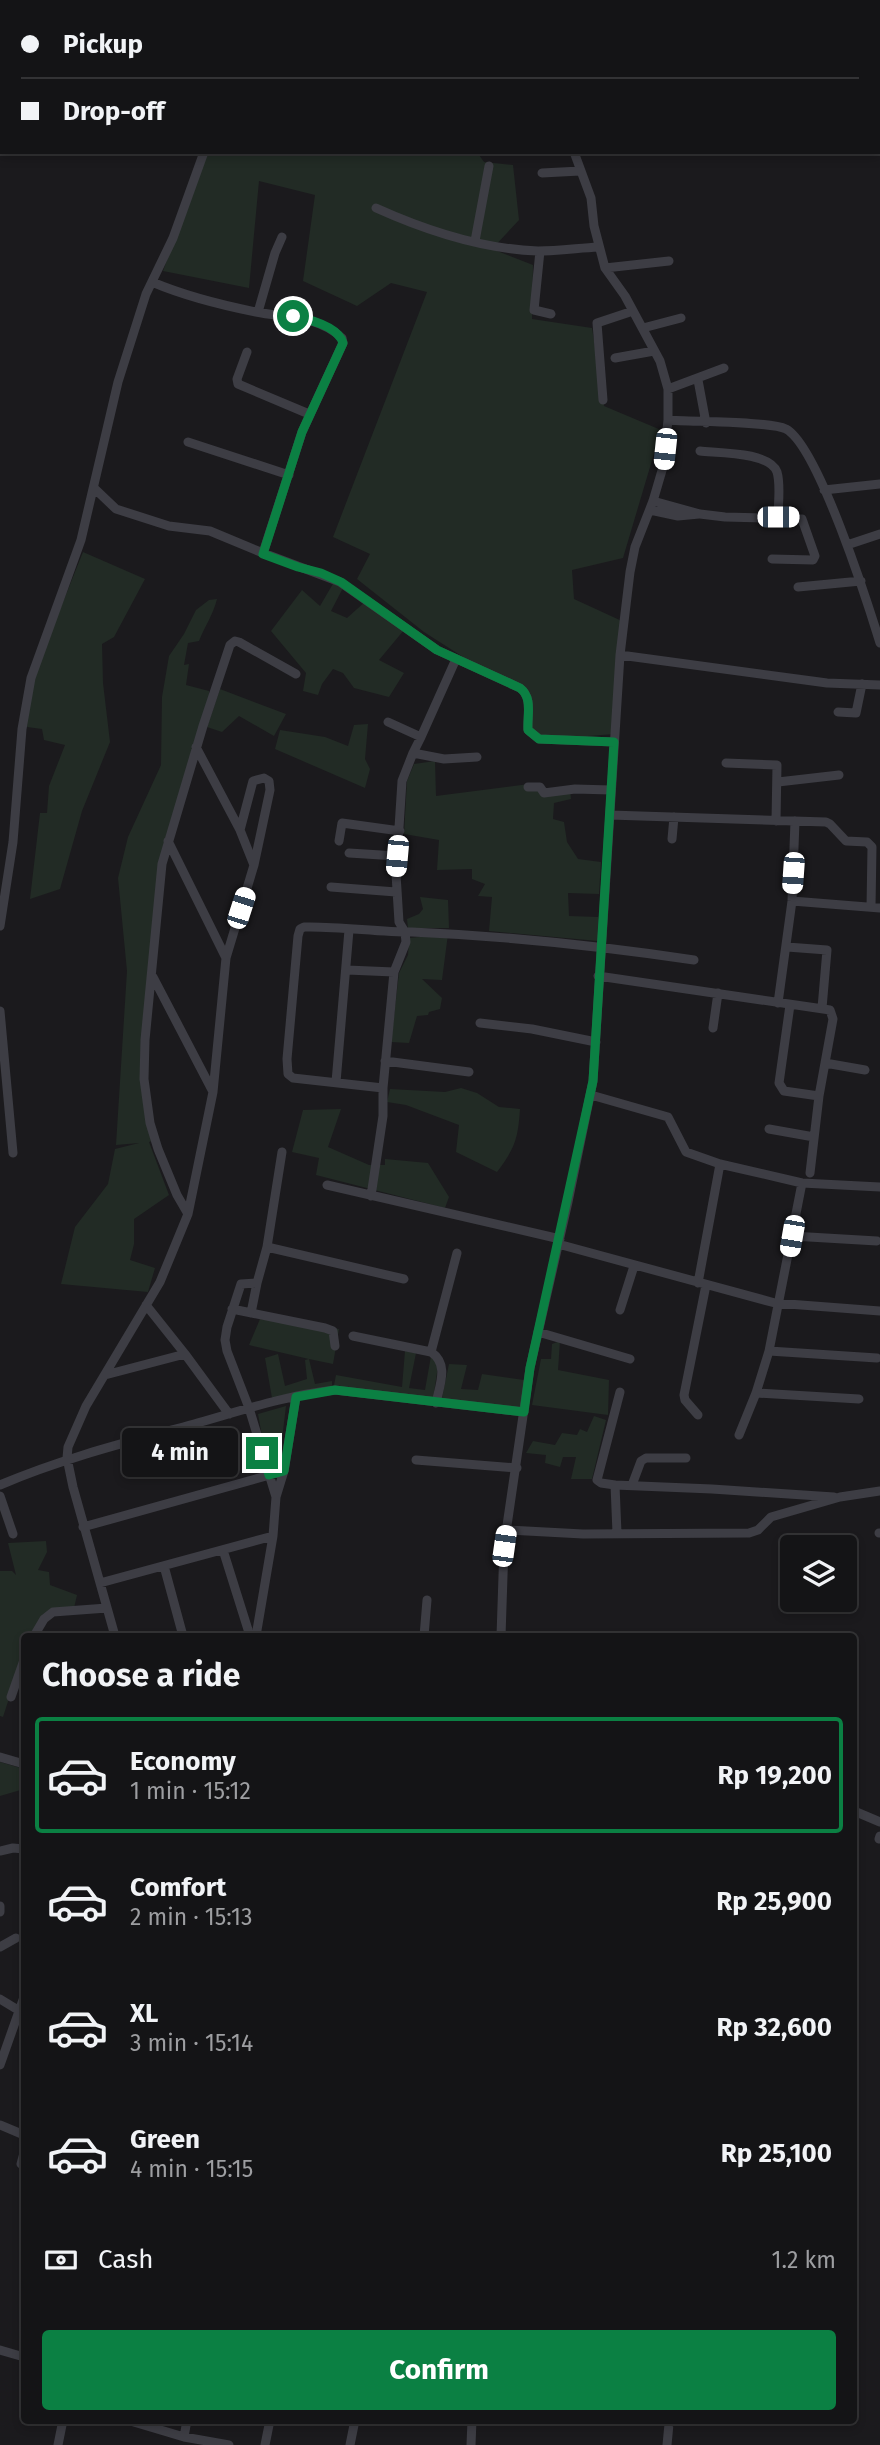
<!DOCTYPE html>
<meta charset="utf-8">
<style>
body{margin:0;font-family:"Fira Sans",sans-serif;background:#212123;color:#f1f3f6;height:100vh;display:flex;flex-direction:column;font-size:26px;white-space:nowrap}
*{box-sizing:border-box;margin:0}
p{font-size:23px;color:#9d9ea1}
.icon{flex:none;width:38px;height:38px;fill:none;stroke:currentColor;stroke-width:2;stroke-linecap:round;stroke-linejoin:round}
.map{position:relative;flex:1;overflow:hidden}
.details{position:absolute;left:21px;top:1633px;width:836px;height:791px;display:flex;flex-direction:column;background:#141416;border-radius:7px;box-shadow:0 4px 10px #0003,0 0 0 2px #333335}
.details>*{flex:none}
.top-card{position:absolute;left:0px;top:0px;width:880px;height:154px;box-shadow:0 4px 10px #0003,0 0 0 2px #333335;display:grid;align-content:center;height:154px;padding:0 21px;background:#141416}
.controls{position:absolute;left:780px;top:1535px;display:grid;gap:14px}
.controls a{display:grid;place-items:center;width:77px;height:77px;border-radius:7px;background:#141416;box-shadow:0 4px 10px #0003,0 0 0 2px #333335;font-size:35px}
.end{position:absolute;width:32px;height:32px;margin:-16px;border:9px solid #0b8043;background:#fff;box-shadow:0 0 0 4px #fff}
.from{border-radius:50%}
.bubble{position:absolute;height:49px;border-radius:7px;background:#141416;box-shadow:0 4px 10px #0003,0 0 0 2px #333335;font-size:23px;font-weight:700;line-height:49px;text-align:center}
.car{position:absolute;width:21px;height:42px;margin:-21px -10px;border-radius:9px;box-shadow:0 0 5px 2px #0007;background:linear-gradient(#fff 24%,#345 0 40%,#fff 0 76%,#345 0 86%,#fff 0)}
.top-card b{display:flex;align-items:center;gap:24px;height:66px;font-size:26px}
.top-card b+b{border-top:2px solid #333335}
.top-card i{width:18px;height:18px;background:#f1f3f6}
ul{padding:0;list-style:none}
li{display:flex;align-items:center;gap:21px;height:116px;margin:0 14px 10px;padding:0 7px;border:4px solid transparent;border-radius:7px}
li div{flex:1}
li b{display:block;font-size:26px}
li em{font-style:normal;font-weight:700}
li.on{border-color:#0b8043}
li>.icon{width:63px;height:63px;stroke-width:1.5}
h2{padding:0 21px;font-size:32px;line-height:84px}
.pay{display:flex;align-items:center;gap:18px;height:77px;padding:0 21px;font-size:26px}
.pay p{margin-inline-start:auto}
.action{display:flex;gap:14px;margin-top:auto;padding:14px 21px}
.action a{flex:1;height:80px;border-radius:7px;background:#0b8043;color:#fff;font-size:28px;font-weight:700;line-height:80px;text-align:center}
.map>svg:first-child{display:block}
.green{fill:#222b25}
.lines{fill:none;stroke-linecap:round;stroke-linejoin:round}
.minor{stroke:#3d3d44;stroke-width:9}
.route{stroke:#0b8043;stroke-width:9}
</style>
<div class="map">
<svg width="880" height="2445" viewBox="0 0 880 2445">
<rect width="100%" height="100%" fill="#1b1a1d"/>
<path class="green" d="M 206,152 L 477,152 L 484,162 L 513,165 L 519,220 L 492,249 L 533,265 L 532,319 L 592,328 L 604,406 L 661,430 L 623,558 L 572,570 L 574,599 L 624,622 L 615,734 L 548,739 L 528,729 L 529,699 L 424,632 L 357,579 L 370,554 L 333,537 L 427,292 L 391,283 L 357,306 L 303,281 L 315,195 L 259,181 L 249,288 L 163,271 Z
M 83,552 L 145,579 L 114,637 L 102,644 L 103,683 L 110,742 L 82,811 L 60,889 L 30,899 L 40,813 L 47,813 L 49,786 L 65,745 L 44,740 L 42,729 L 27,727 L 29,687 Z
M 334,582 L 344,586 L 331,611 L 347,618 L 366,601 L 404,630 L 379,660 L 404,673 L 389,697 L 354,688 L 343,673 L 333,669 L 322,684 L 318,695 L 303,691 L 306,673 L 271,631 L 302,590 L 320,606 Z
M 217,599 C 213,615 205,626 199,641 L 188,643 L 184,665 L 189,664 L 186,685 L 209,691 L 210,706 L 160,884 L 143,1088 L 153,1141 L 149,1142 L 169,1195 L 134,1219 L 134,1244 L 130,1260 L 155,1268 L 148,1292 L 61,1284 L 75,1227 L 108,1184 L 115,1149 L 139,1143 L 116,1145 L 127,971 L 118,878 L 128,837 L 161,765 L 162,697 L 169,656 L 184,634 L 196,610 L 209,600 Z
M 220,689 L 286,714 L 274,736 L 239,716 L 222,732 L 207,727 Z
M 368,724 L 365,759 L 370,769 L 365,788 L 275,749 L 280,730 L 325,737 L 348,746 L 354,725 Z
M 435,761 L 436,796 L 537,783 L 544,794 L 570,790 L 571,799 L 554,803 L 553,819 L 564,822 L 567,842 L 578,859 L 601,862 L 599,894 L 568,893 L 569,916 L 598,917 L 598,941 L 489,931 L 492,897 L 478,896 L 485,884 L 472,879 L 472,869 L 437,870 L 439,840 L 404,834 L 407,781 L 414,764 Z
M 420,897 L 448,900 L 449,928 L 408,928 L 407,919 L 419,914 L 423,909 Z
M 448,934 L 442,980 L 422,979 L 442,998 L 440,1009 L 429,1012 L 428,1015 L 417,1016 L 409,1043 L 391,1042 L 399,973 L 408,955 L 409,938 Z
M 461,1088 L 477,1093 L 499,1107 L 520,1109 C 518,1139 515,1148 497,1172 L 456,1152 L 459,1125 L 406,1105 L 387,1102 L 390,1089 L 445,1092 Z
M 341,1109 L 328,1147 L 369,1165 L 385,1165 L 385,1159 L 428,1163 L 449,1197 L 445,1208 L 316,1175 L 319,1158 L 292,1152 L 303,1110 Z
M 260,1319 L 339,1329 L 333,1364 L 309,1359 L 315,1384 L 332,1381 L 332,1387 L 272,1398 L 265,1358 L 278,1354 L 285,1386 L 307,1379 L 305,1360 L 309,1359 L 249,1345 Z
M 560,1341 L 558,1370 L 609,1380 L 608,1415 L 532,1405 L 541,1359 L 551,1359 L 552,1344 Z
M 405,1351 L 416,1353 L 409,1388 L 425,1390 L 431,1356 L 439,1359 L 433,1400 L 334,1385 L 336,1375 L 402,1387 Z
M 449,1364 L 467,1365 L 461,1389 L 478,1390 L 482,1374 L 531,1381 L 527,1408 L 442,1398 Z
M 286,1406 L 279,1464 L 268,1469 L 258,1414 Z
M 594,1416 L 606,1420 L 592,1479 L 571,1479 L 576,1457 L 563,1457 L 560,1467 L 545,1463 L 546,1455 L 526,1453 L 533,1441 L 555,1445 L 562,1433 L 577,1435 L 580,1429 L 587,1432 Z
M 46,1541 L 47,1552 L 38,1570 L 49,1572 L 50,1585 L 77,1595 L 74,1608 L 43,1614 L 31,1636 L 24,1636 L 24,1652 L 3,1717 L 0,1716 L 0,1571 L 12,1571 L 16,1575 L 8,1543 Z
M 0,1762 L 24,1769 L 24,1789 L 0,1796 Z"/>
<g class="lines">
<path class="minor" d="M 555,0 L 556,2
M 730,0 L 730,2
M 154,2 L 154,0
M 484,2 L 484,0
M 818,2 L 819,0
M 0,84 L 2,81
M 878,110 L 880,110
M 542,173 L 580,171
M 376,208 C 427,231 482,249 538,251 C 558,251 579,248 598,247
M 475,241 L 489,166
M 540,251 L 534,310 L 551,314
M 605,268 L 669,261
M 152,282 C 185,296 221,305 256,312 C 286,318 317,315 342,338 L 343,343 L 302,432 L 263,553 L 340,582 L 437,650 L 520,688 C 533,698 527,715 528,730 L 539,739 L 614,742
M 258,312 L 275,253 L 282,237
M 643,328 L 681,318
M 247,352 L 237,379 L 238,384 L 309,414
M 615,358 L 654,351
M 698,380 L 706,423
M 668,389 L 724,368
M 603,400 L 597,323 L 633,311
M 668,420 C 691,422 769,421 786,429 C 818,446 868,604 880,643
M 188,442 L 289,475
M 700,451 C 719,453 770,452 777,472 C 781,485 778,504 778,517
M 94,488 L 116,509 L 169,526 L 210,531 L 263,553
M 824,490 L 880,484
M 653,501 L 700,514 L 725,517 L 802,519 L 815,556 L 813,560 L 772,559
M 650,510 L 678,516 L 699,514
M 847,545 L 880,534
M 798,587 L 861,581
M 620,655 L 827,683 L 880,685
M 838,712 L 856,713 L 862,684
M 388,722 L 421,737 L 456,659
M 421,737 L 413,753 L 444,759 L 477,757
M 413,753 L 402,781 L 396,874 L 399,922 L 405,932 L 406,942 L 394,972 L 383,1088 L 293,1078 L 288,1074 L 287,1059 L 298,936 L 300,929 L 304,927 C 338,926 377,932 412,932 C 506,936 600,946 694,960
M 726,763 L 777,765 L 776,821
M 778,782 L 839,775
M 528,787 L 540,787 L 544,793 L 575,789 L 611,790
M 610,815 L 826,822 L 830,824 L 846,841 L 867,842 L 872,847 L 871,907
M 240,830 L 253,781 L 264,778 L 269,781 L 270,790 L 254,865
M 672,839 L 674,817
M 168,841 L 226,958
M 339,841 L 342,823 L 400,831
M 349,853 L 397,856
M 331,887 L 396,892
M 792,901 L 880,908
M 0,926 L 13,842 L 22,729 L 31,678 L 81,540 L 118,382 L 146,294 L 173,238 L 204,152
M 787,947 L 827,950 L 822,1008
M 347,970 L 394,972
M 598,976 L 830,1010 L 833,1019 L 819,1096 L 810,1173
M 153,977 L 212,1090
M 778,1003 L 792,901 L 795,821
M 790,1005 L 779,1083 L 784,1091 L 819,1096
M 0,1011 L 13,1153
M 480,1023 L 532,1029 L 596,1042
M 713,1028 L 718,993
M 385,1061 L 469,1072
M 825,1063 L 865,1070
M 336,1082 L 349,930
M 591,1095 L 668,1117 L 686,1152 L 720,1164 L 802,1183 L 880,1187
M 769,1129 L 814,1137
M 327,1185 L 560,1239
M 371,1196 L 383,1116 L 383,1088
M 188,1214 L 177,1195 L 158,1149 L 150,1123 L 144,1079 L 145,1040 L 162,864 L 203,726 L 230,645 L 235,641 L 239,642 L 296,674
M 792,1236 L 877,1241
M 558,1244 L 775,1303 L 880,1311
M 267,1247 L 404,1279
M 698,1283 L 720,1164
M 146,1305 L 185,1354
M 232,1309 L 325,1328 L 333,1331 L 335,1346
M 620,1310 L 634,1266
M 251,1313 L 257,1283
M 538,1332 L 630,1359
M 353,1336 L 431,1352 C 449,1364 440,1384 436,1403
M 769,1351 L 877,1358
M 431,1352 L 457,1253
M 105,1375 L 185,1354 L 229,1414
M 756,1393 L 859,1399
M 698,1415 L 685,1400 L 684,1395 L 706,1285
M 739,1435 L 756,1393 L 769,1351 L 802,1183
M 416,1460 L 517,1468
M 0,1485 C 63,1458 128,1442 194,1424 C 240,1411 287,1395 335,1390 L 524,1412
M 615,1485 L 601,1483 L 597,1480 L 620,1392
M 632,1485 L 641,1461 L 646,1458 L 686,1458
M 0,1496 L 13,1534
M 276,1497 L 249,1408 L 227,1351 L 225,1340 L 227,1327 L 241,1284 L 257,1283 L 267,1247 L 282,1152
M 83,1527 L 284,1471
M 506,1530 L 583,1534 L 749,1533 L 758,1530 L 771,1517 L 840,1497 L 880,1491
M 617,1533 L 615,1485 L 712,1489 L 834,1497
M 879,1533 L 880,1533
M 223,1550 L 250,1636
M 164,1566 L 183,1636
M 100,1583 L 273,1536
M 34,1636 L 44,1619 L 53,1612 L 107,1608
M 115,1636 L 73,1487 L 67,1458 L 68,1447 L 86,1406 L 160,1282 L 188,1214 L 213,1092 L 226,958 L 254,865 L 240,830 L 196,747
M 256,1636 L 273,1536 L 276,1497 L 284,1471 L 296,1397
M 424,1636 L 427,1600
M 501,1636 L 504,1546 L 530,1368 L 568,1202 L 593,1081 L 620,655 L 630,572 L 635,547 L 653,501 L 663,467 L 668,420 L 668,389 L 660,361 L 625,296 L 605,268 L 594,226 L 591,198 L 574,152
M 11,1697 L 24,1660
M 0,1757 L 24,1764
M 854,1811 L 880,1822
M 879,1839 L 880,1836
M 0,1851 L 13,1848 L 24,1849
M 0,1906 L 0,1912
M 0,1947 L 16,1938
M 0,1999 L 18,2010
M 0,2065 L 24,1997
M 0,2125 L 24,2135
M 21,2164 L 24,2153
M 0,2350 L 24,2357
M 127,2420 L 184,2437 L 229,2445
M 184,2437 L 187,2420
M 58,2445 L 63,2420
M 265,2445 L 270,2420
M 350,2445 L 355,2420
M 471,2445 L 472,2420
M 667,2445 L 669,2424 L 673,2420"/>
</g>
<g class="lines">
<path class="route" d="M 262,1453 L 269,1475 L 284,1471 L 296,1397 L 335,1390 L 524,1412 L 530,1368 L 593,1081 L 614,742 L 539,739 L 528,730 C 527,715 533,698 520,688 L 437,650 L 341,582 L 321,573 L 298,567 L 263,554 L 302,432 L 343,343 C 338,326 308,319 293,316"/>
</g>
</svg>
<div class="controls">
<a><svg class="icon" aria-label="layers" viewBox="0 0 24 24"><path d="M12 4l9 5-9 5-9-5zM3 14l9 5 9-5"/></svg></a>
</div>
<i class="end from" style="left:293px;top:316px"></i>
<i class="end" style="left:262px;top:1453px"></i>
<div class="bubble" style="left:122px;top:1428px;width:116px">4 min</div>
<i class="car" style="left:665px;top:449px;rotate:186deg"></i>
<i class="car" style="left:778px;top:517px;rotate:90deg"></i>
<i class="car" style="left:397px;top:856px;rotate:185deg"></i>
<i class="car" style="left:793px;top:873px;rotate:184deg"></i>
<i class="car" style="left:241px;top:908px;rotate:18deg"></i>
<i class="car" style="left:792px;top:1236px;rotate:190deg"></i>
<i class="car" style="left:504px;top:1546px;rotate:8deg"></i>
<div class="top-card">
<b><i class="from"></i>Pickup</b>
<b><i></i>Drop-off</b>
</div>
<section class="details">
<h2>Choose a ride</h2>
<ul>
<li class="on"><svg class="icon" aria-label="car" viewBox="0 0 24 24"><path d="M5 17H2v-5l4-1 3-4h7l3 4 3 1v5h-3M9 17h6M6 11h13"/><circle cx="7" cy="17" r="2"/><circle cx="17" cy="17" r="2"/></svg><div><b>Economy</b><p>1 min · 15:12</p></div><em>Rp 19,200</em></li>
<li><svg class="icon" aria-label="car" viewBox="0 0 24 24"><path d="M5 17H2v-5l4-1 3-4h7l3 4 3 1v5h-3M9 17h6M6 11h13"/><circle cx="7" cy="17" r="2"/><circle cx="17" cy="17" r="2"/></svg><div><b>Comfort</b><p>2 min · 15:13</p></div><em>Rp 25,900</em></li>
<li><svg class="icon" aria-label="car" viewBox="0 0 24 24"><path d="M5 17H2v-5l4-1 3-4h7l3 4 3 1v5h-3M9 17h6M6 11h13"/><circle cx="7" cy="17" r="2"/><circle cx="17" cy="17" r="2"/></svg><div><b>XL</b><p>3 min · 15:14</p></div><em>Rp 32,600</em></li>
<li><svg class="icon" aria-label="car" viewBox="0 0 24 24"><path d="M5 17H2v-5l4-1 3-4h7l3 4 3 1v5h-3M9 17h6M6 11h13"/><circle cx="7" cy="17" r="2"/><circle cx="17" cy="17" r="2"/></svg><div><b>Green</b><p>4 min · 15:15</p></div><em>Rp 25,100</em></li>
</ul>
<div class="pay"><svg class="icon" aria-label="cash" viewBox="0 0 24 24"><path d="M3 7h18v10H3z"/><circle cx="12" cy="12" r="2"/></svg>Cash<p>1.2 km</p></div>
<div class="action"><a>Confirm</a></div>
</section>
</div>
